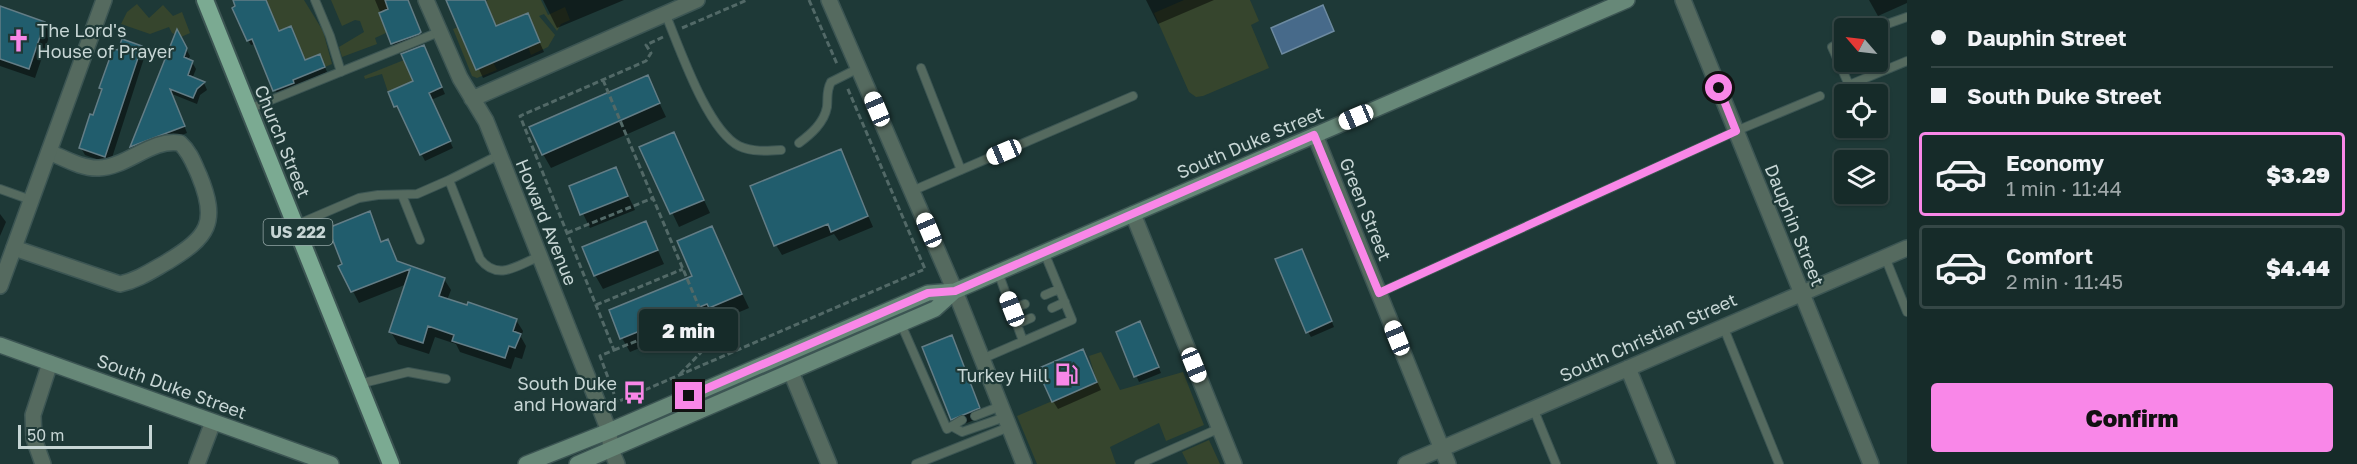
<!DOCTYPE html>
<meta charset="utf-8">
<style>
body{margin:0;font-family:"Golos Text",sans-serif;background:#1f3331;color:#f1f3f6;height:100vh;display:flex;flex-direction:column;font-size:22px;white-space:nowrap}
*{box-sizing:border-box;margin:0}
p{font-size:20px;color:#9ea7a8}
.icon{flex:none;width:33px;height:33px;fill:none;stroke:currentColor;stroke-width:2;stroke-linecap:round;stroke-linejoin:round}
.map{position:relative;flex:1;overflow:hidden}
.drawer{display:flex;flex-direction:column;background:#162b29;width:450px}
.drawer>*{flex:none}
.guide{display:grid;align-content:center;height:132px;padding:0 24px;background:#162b29}
.needle{width:39px;rotate:298deg}
.controls{position:absolute;left:1834px;top:18px;display:grid;gap:12px}
.controls a{display:grid;place-items:center;width:54px;height:54px;border-radius:6px;background:#162b29;box-shadow:0 2px 4px #0004,0 0 0 2px #354746;font-size:30px}
.scale{position:absolute;left:18px;bottom:15px;width:134px;box-sizing:border-box;padding-left:6px;border:3px solid #c7d6d5;border-top:0;font-size:16px;line-height:21px;white-space:nowrap;color:#c7d6d5;-webkit-text-stroke:4px #1e3937;paint-order:stroke}
.end{position:absolute;width:27px;height:27px;margin:-14px;border:8px solid #f987e8;background:#111;box-shadow:0 0 0 3px #111}
.from{border-radius:50%}
.bubble{position:absolute;height:42px;border-radius:6px;background:#162b29;box-shadow:0 2px 4px #0004,0 0 0 2px #354746;font-size:20px;font-weight:800;line-height:42px;text-align:center}
.car{position:absolute;width:18px;height:36px;margin:-18px -9px;border-radius:8px;box-shadow:0 0 4px 2px #0007;background:linear-gradient(#fff 24%,#345 0 40%,#fff 0 76%,#345 0 86%,#fff 0)}
.guide b{display:flex;align-items:center;gap:21px;height:57px;font-size:22px}
.guide b+b{border-top:2px solid #354746}
.guide i{width:15px;height:15px;background:#f1f3f6}
ul{padding:0;list-style:none}
li{display:flex;align-items:center;gap:18px;height:84px;margin:0 12px 9px;padding:0 12px;border:3px solid #354746;border-radius:6px}
li div{flex:1}
li b{display:block;font-size:22px}
li em{font-style:normal;font-weight:800}
li.active{border-color:#f987e8}
li>.icon{width:54px;height:54px;stroke-width:1.5}
.action{display:flex;gap:12px;margin-top:auto;padding:12px 24px}
.action a{flex:1;height:69px;border-radius:6px;background:#f987e8;color:#111;font-size:24px;font-weight:800;line-height:69px;text-align:center}
main{display:flex;flex:1;min-height:0}
.map>svg:first-child{display:block}
.green{fill:#36452d}
.water{fill:#476a8a;stroke:#6d8aa0;stroke-width:1.5}
.shadow{fill:#0007}
.building{fill:#215d6d;stroke:#637d86;stroke-width:1.5}
.lines{fill:none;stroke-linecap:round;stroke-linejoin:round}
.service-casing{stroke:#3c5553;stroke-width:10}
.minor-casing{stroke:#3c5553;stroke-width:18}
.tertiary-casing{stroke:#3c5553;stroke-width:18}
.secondary-casing{stroke:#3c5553;stroke-width:18}
.trunk-casing{stroke:#3c5553;stroke-width:20}
.path{stroke:#526967;stroke-width:3;stroke-dasharray:6 3;stroke-linecap:butt}
.service{stroke:#556a5f;stroke-width:8}
.minor{stroke:#556a5f;stroke-width:15}
.tertiary{stroke:#556a5f;stroke-width:15}
.secondary{stroke:#678878;stroke-width:15}
.trunk{stroke:#7baa92;stroke-width:16}
.route{stroke:#f987e8;stroke-width:8}
.labels{text-anchor:middle;dominant-baseline:central;stroke-width:4.5;stroke-linejoin:round;paint-order:stroke}
.shield{fill:#1e3937;stroke:#94a7a6;stroke-width:1.5}
.shield-label{font-size:16px;font-weight:bold;fill:#c7d6d5}
.poi-label{font-size:18px;fill:#c7d6d5;stroke:#1e3937;text-anchor:end}
.street-label{font-size:18px;fill:#c7d6d5;stroke:#1e3937}
</style>
<main>
<div class="map">
<svg width="1907" height="464" viewBox="0 0 1907 464">
<rect width="100%" height="100%" fill="#1e3937"/>
<path class="green" d="M 264,0 L 304,0 L 323,31 L 332,64 L 325,67 L 320,54 L 311,57 L 316,71 L 282,52 L 299,45 L 292,26 L 275,32 L 278,28 L 270,9 L 257,14 Z
M 331,0 L 385,0 L 388,9 L 379,13 L 388,32 L 375,38 L 377,44 L 342,57 L 339,47 L 364,32 L 360,21 L 355,20 L 342,26 Z
M 488,0 L 541,0 L 548,15 L 565,7 L 570,20 L 561,24 L 557,31 L 544,14 L 539,16 L 555,35 L 548,47 L 531,55 L 528,47 L 540,42 L 528,13 L 464,40 L 493,62 L 497,70 L 477,78 L 472,76 L 453,29 L 491,14 L 486,1 Z
M 1184,0 L 1250,0 L 1259,21 L 1251,25 L 1269,68 L 1203,96 L 1196,97 L 1189,92 L 1154,13 Z
M 137,4 L 149,18 L 163,5 L 173,16 L 182,12 L 190,33 L 181,37 L 172,33 L 169,27 L 150,34 L 121,24 L 127,12 Z
M 404,60 L 413,81 L 388,92 L 382,74 L 365,79 L 364,76 Z
M 1101,352 L 1120,390 L 1183,372 L 1204,425 L 1166,441 L 1159,423 L 1110,447 L 1116,464 L 1037,464 L 1017,416 L 1097,382 L 1089,356 Z
M 1209,440 L 1220,464 L 1188,464 L 1182,452 Z"/>
<path class="water" d="M 1323,5 L 1334,31 L 1282,54 L 1271,28 Z"/>
<path class="shadow" d="M 235,0 L 266,0 L 279,32 L 291,28 L 305,61 L 320,55 L 327,72 L 295,86 L 296,88 L 278,96 L 256,44 L 251,45 L 248,40 Z
M 375,0 L 408,0 L 423,38 L 395,48 Z
M 448,0 L 485,0 L 497,28 L 527,14 L 544,52 L 483,78 Z
M 543,0 L 624,0 L 557,28 Z
M 1146,0 L 1214,0 L 1158,24 Z
M 1869,0 L 1907,0 L 1907,3 L 1878,16 Z
M 0,8 L 44,23 L 50,34 L 35,78 L 0,66 Z
M 177,33 L 190,56 L 188,60 L 192,62 L 196,69 L 192,79 L 204,83 L 207,90 L 200,95 L 197,104 L 172,94 L 187,133 L 136,153 L 132,147 Z
M 141,47 L 145,55 L 110,164 L 85,155 L 81,148 L 103,91 L 101,88 L 119,52 Z
M 427,53 L 445,94 L 431,100 L 453,148 L 425,161 L 390,93 L 415,82 Z
M 647,77 L 666,117 L 551,168 L 543,154 Z
M 673,134 L 710,213 L 679,227 L 641,147 Z
M 840,151 L 873,227 L 839,241 L 834,234 L 782,255 L 776,245 Z
M 615,168 L 635,210 L 590,228 L 570,187 Z
M 369,213 L 382,243 L 387,241 L 398,264 L 444,279 L 451,290 L 447,300 L 516,320 L 523,331 L 521,337 L 526,346 L 522,359 L 515,357 L 511,369 L 460,352 L 456,344 L 435,337 L 429,354 L 398,344 L 391,332 L 407,284 L 359,303 L 340,266 L 344,265 Z
M 0,214 L 6,222 L 0,236 Z
M 645,222 L 664,264 L 603,289 L 595,275 Z
M 711,228 L 749,308 L 718,321 L 715,317 L 630,352 L 622,338 L 694,277 Z
M 1302,250 L 1334,327 L 1311,337 L 1308,332 Z
M 1142,329 L 1161,373 L 1139,382 L 1118,332 Z
M 951,337 L 984,416 L 957,427 L 952,419 Z
M 1087,359 L 1101,390 L 1058,409 L 1053,401 Z"/>
<path class="building" d="M 233,0 L 266,0 L 279,31 L 291,26 L 305,60 L 320,54 L 325,67 L 293,80 L 294,83 L 273,91 L 252,39 L 247,41 L 232,8 L 235,6 Z
M 385,0 L 408,0 L 421,32 L 419,34 L 391,44 L 379,13 L 388,9 Z
M 446,0 L 485,0 L 496,26 L 528,13 L 540,42 L 476,70 Z
M 0,6 L 45,22 L 29,69 L 0,59 Z
M 177,29 L 187,48 L 184,57 L 193,61 L 188,75 L 205,82 L 197,89 L 193,98 L 170,89 L 185,126 L 130,147 Z
M 122,39 L 142,46 L 105,157 L 79,148 L 90,114 L 93,115 L 102,89 L 99,88 L 113,49 L 118,50 Z
M 424,45 L 442,87 L 429,93 L 451,141 L 420,155 L 397,106 L 394,107 L 388,92 L 413,81 L 401,54 Z
M 648,75 L 660,103 L 542,155 L 529,127 Z
M 674,132 L 704,200 L 670,214 L 639,147 Z
M 841,149 L 868,216 L 831,232 L 828,224 L 774,246 L 750,186 Z
M 616,167 L 628,196 L 580,215 L 569,186 Z
M 370,211 L 381,242 L 388,239 L 397,261 L 445,278 L 439,296 L 467,305 L 468,302 L 517,319 L 513,331 L 521,334 L 515,348 L 509,346 L 505,358 L 452,341 L 454,335 L 428,326 L 423,343 L 389,332 L 410,269 L 351,292 L 338,266 L 342,264 L 328,228 Z
M 646,221 L 658,250 L 594,276 L 582,247 Z
M 712,226 L 742,294 L 709,308 L 707,304 L 620,339 L 609,310 L 692,276 L 677,241 Z
M 1302,249 L 1332,321 L 1306,333 L 1275,259 Z
M 1140,321 L 1159,367 L 1134,377 L 1116,332 Z
M 952,335 L 980,408 L 951,420 L 922,347 Z
M 1083,349 L 1097,382 L 1052,402 L 1037,369 Z"/>
<g class="lines">
<defs>
<path id="service" d="M 315,0 L 330,36 L 341,72
M 665,13 C 679,46 707,130 739,146 C 752,152 767,151 781,150
M 1876,28 L 1907,17
M 1845,40 L 1832,47 L 1849,85 L 1907,61
M 921,68 L 961,170
M 249,109 L 439,32
M 799,143 C 811,134 824,123 827,107 C 828,98 826,91 831,82 L 859,68
M 499,155 L 449,180 L 480,259 C 498,282 518,265 540,256
M 0,189 L 31,200
M 912,191 L 1133,96
M 402,195 L 420,240
M 296,225 L 359,198 L 378,195 L 417,194 L 449,180
M 1885,257 L 1907,312
M 998,272 L 1023,341
M 1379,293 L 1736,131 L 1820,96
M 1045,295 L 1059,289
M 1052,308 L 1065,302
M 1012,309 L 1025,304
M 901,324 L 947,429 L 962,420
M 1017,324 L 1031,318
M 1723,326 L 1779,464
M 982,359 L 1072,320 L 1044,252
M 359,384 L 408,372 L 446,379
M 1533,408 L 1556,464
M 975,416 L 1001,406
M 953,427 L 962,432 L 1005,417
M 916,464 L 1009,427
M 1139,464 L 1220,428"/>
<path id="minor" d="M 426,0 L 460,78 L 486,121 L 609,431 L 611,450 L 617,464
M 829,0 L 955,291 L 1024,464
M 1683,0 L 1871,464
M 472,99 L 697,0
M 1315,135 L 1448,464
M 1133,214 L 1234,464
M 14,248 L 120,284 C 138,280 151,271 167,262 C 208,237 219,223 199,175 C 194,164 190,152 180,143 C 152,138 127,167 99,168 C 82,169 64,158 49,152
M 1628,368 L 1667,464
M 791,372 L 829,464
M 43,464 L 34,439 L 33,415 L 50,363
M 197,464 L 213,422
M 1406,464 L 1907,248"/>
<path id="tertiary" d="M 0,286 L 104,0"/>
<path id="secondary" d="M 0,345 L 331,464
M 526,464 L 609,431 L 928,293 L 955,291
M 577,464 L 935,309 L 955,291 L 1627,0"/>
<path id="trunk" d="M 205,0 L 391,464"/>
</defs>
<use href="#service" class="service-casing"/>
<use href="#minor" class="minor-casing"/>
<use href="#tertiary" class="tertiary-casing"/>
<use href="#secondary" class="secondary-casing"/>
<use href="#trunk" class="trunk-casing"/>
<path class="path" d="M 809,0 L 837,64
M 682,28 L 747,0
M 663,37 L 646,45 L 651,53 L 646,61 L 520,116 L 614,350 L 600,356 L 617,402 L 925,269 L 847,87
M 603,80 L 713,340
M 567,233 L 653,198
M 596,305 L 683,269
M 614,350 L 702,315
M 680,374 L 713,340 L 732,353"/>
<use href="#service" class="service"/>
<use href="#minor" class="minor"/>
<use href="#tertiary" class="tertiary"/>
<use href="#secondary" class="secondary"/>
<use href="#trunk" class="trunk"/>
</g>
<g class="lines">
<path class="route" d="M 689,396 L 928,293 L 955,291 L 1314,135 L 1379,293 L 1736,131 L 1719,88"/>
</g>
<defs>
<symbol id="church-bare" viewBox="-9 -9 18 18"><path d="M-1.2-6h2.4v3.5h3.3v2.4h-3.3V6h-2.4V-.1h-3.3v-2.4h3.3Z" fill="#f987e8" stroke="#1e3937" stroke-width="2.5" paint-order="stroke"/></symbol>
<symbol id="fuel-bare" viewBox="-9 -9 18 18"><path d="M-5.5-6h7V0h2V4h1.3V-2.5L3-4.5l.8-.8L6-3V5H2.5V1h-1V6h-7ZM-4.2-4.7v3.2H.2V-4.7Z" fill="#f987e8" stroke="#1e3937" stroke-width="2.5" paint-order="stroke"/></symbol>
<symbol id="bus-bare" viewBox="-9 -9 18 18"><path d="M-5-6H5V4H4V6H2V4H-2V6H-4V4H-5ZM-3.5-4V0h7V-4ZM-3.5 1.2v1.5H-2V1.2ZM2 1.2v1.5H3.5V1.2Z" fill="#f987e8" stroke="#1e3937" stroke-width="2.5" paint-order="stroke"/></symbol>
</defs>
<g fill-rule="evenodd">
<use href="#church-bare" x="2" y="24" width="33" height="33"/>
<use href="#fuel-bare" x="1050" y="358" width="33" height="33"/>
<use href="#bus-bare" x="618" y="376" width="33" height="33"/>
</g>
<g class="labels">
<rect class="shield" x="263.5" y="219" width="69" height="26" rx="4.5"/>
<g class="shield-label">
<text x="298" y="232">US 222</text>
</g>
<g class="poi-label">
<text x="37" y="30" text-anchor="start">The Lord's<tspan x="37" dy="21">House of Prayer</tspan></text>
<text x="1049" y="375">Turkey Hill</text>
<text x="617" y="383">South Duke<tspan x="617" dy="21">and Howard</tspan></text>
</g>
<g class="street-label">
<text transform="translate(283 141) rotate(68)">Church Street</text>
<text transform="translate(1250 142) rotate(-23)">South Duke Street</text>
<text transform="translate(1366 209) rotate(68)">Green Street</text>
<text transform="translate(547 222) rotate(68)">Howard Avenue</text>
<text transform="translate(1795 225) rotate(68)">Dauphin Street</text>
<text transform="translate(1648 337) rotate(-24)">South Christian Street</text>
<text transform="translate(172 386) rotate(20)">South Duke Street</text>
</g>
</g>
</svg>
<div class="controls">
<a><svg class="needle" viewBox="-14 -14 28 28"><path d="M0-13l5 13h-10z" fill="#e53935"/><path d="M0 13l5-13h-10z" fill="#9ea7a8"/></svg></a>
<a><svg class="icon" aria-label="locate" viewBox="0 0 24 24"><circle cx="12" cy="12" r="6"/><path d="M12 2v4M12 18v4M2 12h4M18 12h4"/></svg></a>
<a><svg class="icon" aria-label="layers" viewBox="0 0 24 24"><path d="M12 4l9 5-9 5-9-5zM3 14l9 5 9-5"/></svg></a>
</div>
<div class="scale">50 m</div>
<i class="end from" style="left:1719px;top:88px"></i>
<i class="end" style="left:689px;top:396px"></i>
<div class="bubble" style="left:639px;top:309px;width:99px">2 min</div>
<i class="car" style="left:877px;top:109px;rotate:337deg"></i>
<i class="car" style="left:1356px;top:117px;rotate:247deg"></i>
<i class="car" style="left:1004px;top:152px;rotate:247deg"></i>
<i class="car" style="left:929px;top:230px;rotate:337deg"></i>
<i class="car" style="left:1012px;top:309px;rotate:339deg"></i>
<i class="car" style="left:1397px;top:338px;rotate:338deg"></i>
<i class="car" style="left:1194px;top:365px;rotate:158deg"></i>
</div>
<section class="drawer">
<div class="guide">
<b><i class="from"></i>Dauphin Street</b>
<b><i></i>South Duke Street</b>
</div>
<ul>
<li class="active"><svg class="icon" aria-label="car" viewBox="0 0 24 24"><path d="M5 17H2v-5l4-1 3-4h7l3 4 3 1v5h-3M9 17h6M6 11h13"/><circle cx="7" cy="17" r="2"/><circle cx="17" cy="17" r="2"/></svg><div><b>Economy</b><p>1 min · 11:44</p></div><em>$3.29</em></li>
<li><svg class="icon" aria-label="car" viewBox="0 0 24 24"><path d="M5 17H2v-5l4-1 3-4h7l3 4 3 1v5h-3M9 17h6M6 11h13"/><circle cx="7" cy="17" r="2"/><circle cx="17" cy="17" r="2"/></svg><div><b>Comfort</b><p>2 min · 11:45</p></div><em>$4.44</em></li>
</ul>
<div class="action"><a>Confirm</a></div>
</section>
</main>
